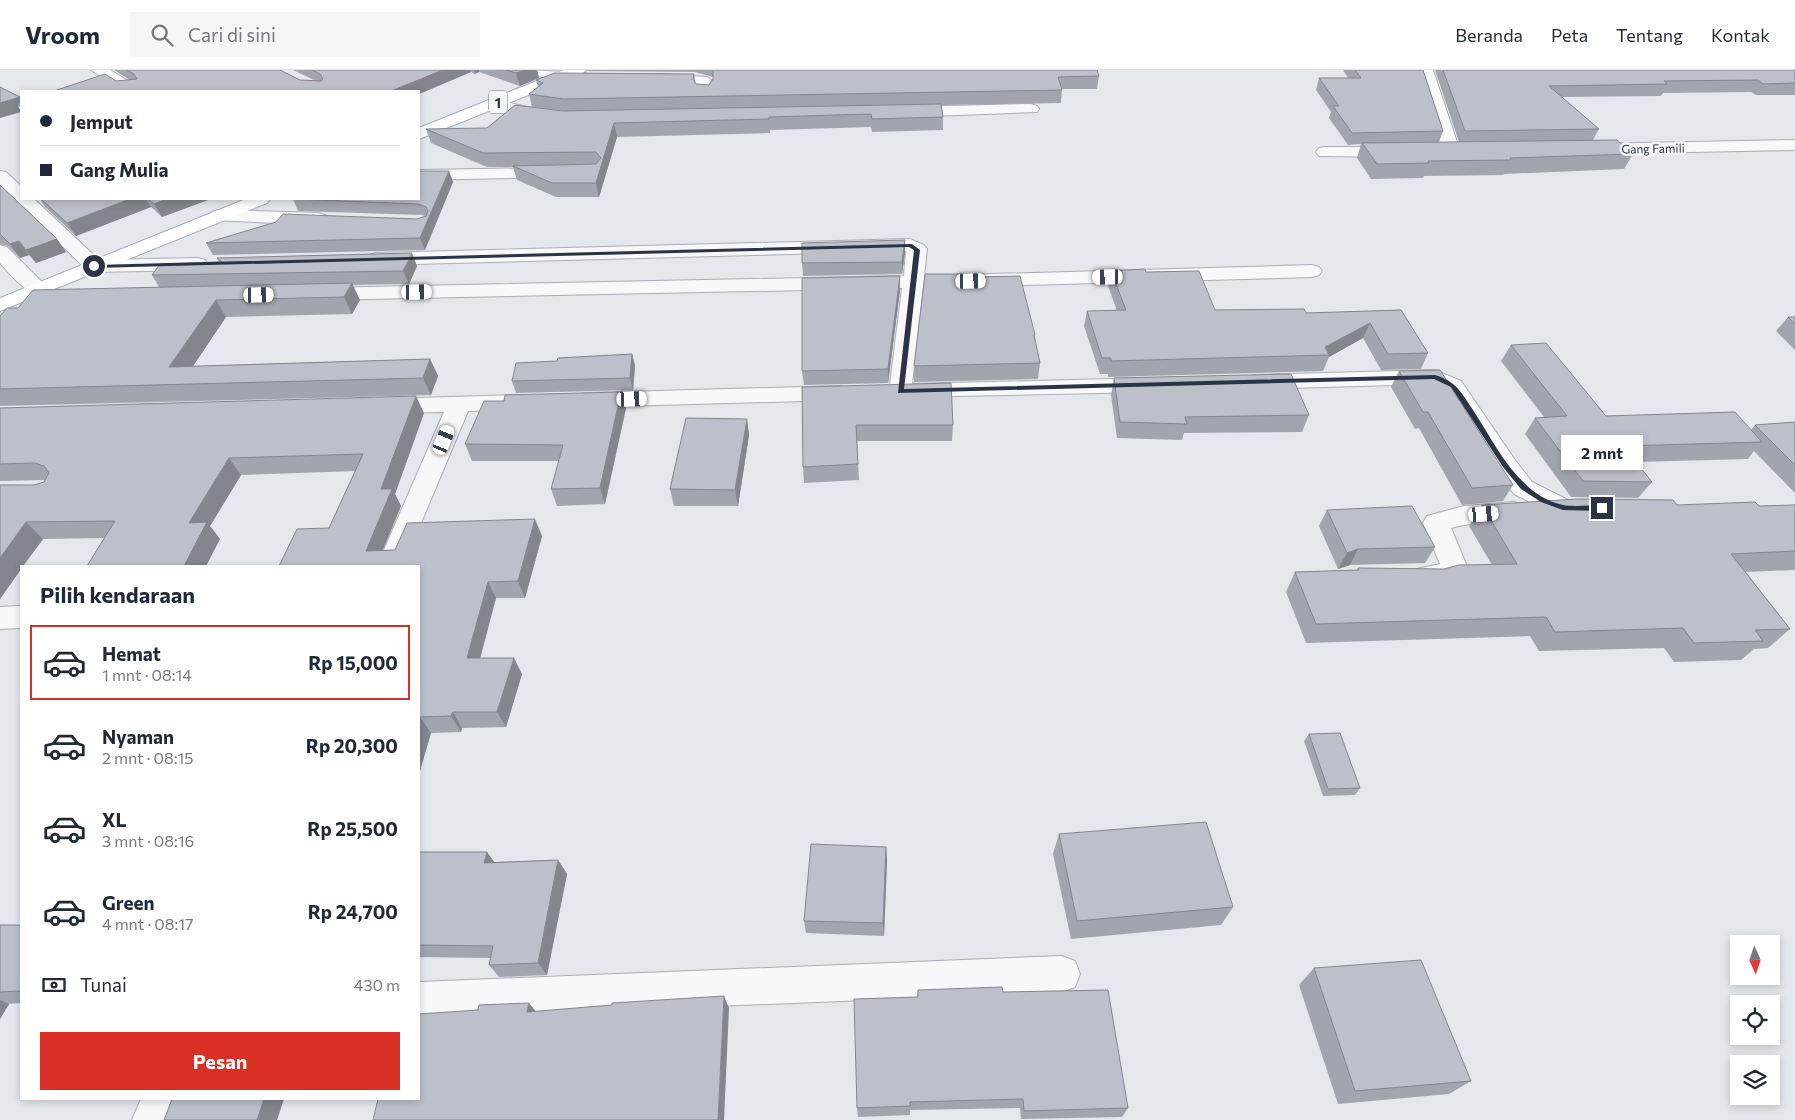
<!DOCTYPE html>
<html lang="id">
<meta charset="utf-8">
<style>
body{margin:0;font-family:Commissioner,sans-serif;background:#f6f6f7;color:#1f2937;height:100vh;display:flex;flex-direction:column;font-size:19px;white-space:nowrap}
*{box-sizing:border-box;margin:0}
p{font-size:16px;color:#747a83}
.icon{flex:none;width:28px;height:28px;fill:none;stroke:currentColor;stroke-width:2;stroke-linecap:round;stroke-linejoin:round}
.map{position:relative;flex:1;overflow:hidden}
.drawer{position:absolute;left:20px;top:495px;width:400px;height:535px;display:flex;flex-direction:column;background:#fff;border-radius:0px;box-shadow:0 2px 8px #0003}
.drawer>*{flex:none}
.guide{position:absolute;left:20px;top:20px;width:400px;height:110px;border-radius:0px;box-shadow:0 2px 8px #0003;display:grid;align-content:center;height:110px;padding:0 20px;background:#fff}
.needle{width:32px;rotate:177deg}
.controls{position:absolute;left:1730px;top:865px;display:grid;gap:10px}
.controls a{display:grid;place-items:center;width:50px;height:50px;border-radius:0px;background:#fff;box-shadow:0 2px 8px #0003;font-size:25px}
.end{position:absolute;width:22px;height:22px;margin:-11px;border:6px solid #2b3445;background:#fff;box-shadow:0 0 0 2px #fff}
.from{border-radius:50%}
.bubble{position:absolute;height:35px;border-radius:0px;background:#fff;box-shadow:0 2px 8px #0003;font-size:16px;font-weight:700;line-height:35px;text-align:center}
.car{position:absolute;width:15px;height:30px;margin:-15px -8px;border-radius:6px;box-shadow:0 0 4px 1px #0007;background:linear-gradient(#fff 24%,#345 0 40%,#fff 0 76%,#345 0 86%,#fff 0)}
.guide b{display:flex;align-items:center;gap:18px;height:48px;font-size:19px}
.guide b+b{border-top:1px solid #e0e1e3}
.guide i{width:12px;height:12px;background:#1f2937}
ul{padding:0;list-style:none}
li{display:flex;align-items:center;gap:15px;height:75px;margin:0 10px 8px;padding:0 10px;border:2px solid transparent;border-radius:0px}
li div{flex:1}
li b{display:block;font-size:19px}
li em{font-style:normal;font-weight:700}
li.selected{border-color:#d93025}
li>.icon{width:45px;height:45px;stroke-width:1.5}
h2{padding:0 20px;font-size:22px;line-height:60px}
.pay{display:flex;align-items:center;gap:12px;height:55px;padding:0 20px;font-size:19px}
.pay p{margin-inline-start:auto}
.primary-button{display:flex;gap:10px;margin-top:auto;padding:10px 20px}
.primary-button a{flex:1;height:58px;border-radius:0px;background:#d93025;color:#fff;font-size:20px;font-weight:700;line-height:58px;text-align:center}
header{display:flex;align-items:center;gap:30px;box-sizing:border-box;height:70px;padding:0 25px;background:#fff;border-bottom:1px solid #e0e1e3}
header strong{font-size:24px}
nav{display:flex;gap:28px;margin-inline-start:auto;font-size:18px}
.search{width:350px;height:45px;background:#f6f6f7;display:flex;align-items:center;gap:12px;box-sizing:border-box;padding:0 18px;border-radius:0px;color:#747a83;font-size:19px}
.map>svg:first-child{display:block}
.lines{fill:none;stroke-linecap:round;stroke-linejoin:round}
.minor-casing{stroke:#a9aeb7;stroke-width:2}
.major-casing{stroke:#a3abb8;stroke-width:2}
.minor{fill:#f7f8fa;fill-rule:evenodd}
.major{fill:#fff;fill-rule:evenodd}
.wall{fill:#a1a5ae}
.shaded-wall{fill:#83868d}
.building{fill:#bbc0ca;stroke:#83868d}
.route{fill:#2b3445}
.labels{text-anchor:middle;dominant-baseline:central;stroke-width:5;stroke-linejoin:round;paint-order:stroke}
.far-street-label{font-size:12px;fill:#2b3445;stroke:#f4f6f9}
.shield{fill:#f4f6f9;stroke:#676e7b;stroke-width:1}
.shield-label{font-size:14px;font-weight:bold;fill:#2b3445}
</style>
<header>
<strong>Vroom</strong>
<div class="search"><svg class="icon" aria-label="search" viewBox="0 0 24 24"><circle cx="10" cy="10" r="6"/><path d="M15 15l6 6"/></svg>Cari di sini</div>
<nav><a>Beranda</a><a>Peta</a><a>Tentang</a><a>Kontak</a></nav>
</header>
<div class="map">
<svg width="1795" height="1050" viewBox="0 0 1795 1050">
<rect width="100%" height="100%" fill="#e4e7ec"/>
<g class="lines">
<defs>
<path id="minor" d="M 91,0 L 110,0 L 140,18 L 142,21 L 123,21 Z
M 527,0 L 585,3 L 590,5 L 593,8 L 590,11 C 569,17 549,10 530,3 Z
M 1417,0 L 1433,0 L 1460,81 L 1457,85 L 1451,86 L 1445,85 L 1442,81 Z
M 658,4 L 707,7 L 714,12 L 711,25 L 699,25 L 697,22 L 698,15 L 653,12 L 650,9 L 653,6 Z
M 493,29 L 553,43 L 555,46 L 553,49 C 533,54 507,43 487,37 L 485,34 L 487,31 Z
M 1031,34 L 1037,36 L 1039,39 L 1037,42 L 905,47 L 899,45 L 897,42 L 899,39 L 905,37 Z
M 1795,70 L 1795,80 L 1589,84 L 1583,83 L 1580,79 L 1583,75 L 1589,74 Z
M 1325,77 L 1396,77 L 1402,78 L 1405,82 L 1402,86 L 1396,87 L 1319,86 L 1316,82 L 1319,78 Z
M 551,98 L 557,99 L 560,103 L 557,107 L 419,110 L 419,100 Z
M 0,101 L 6,102 L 21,116 L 21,129 L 34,129 L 99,190 L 198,188 L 205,190 L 208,194 L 205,198 L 198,200 L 94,202 L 87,200 L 0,116 Z
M 219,140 L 318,143 L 325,145 L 327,149 L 325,153 L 318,155 L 212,150 L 210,146 L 212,142 Z
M 910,169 L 924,175 L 927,179 L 924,206 L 1312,195 L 1319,197 L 1322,201 L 1319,205 L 1312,207 L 923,218 L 912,314 L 1150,308 L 1158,310 L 1161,315 L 1158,320 L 1150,322 L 908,327 L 900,329 L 892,327 L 889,322 L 902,218 L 319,230 L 312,228 L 309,224 L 312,220 L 319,218 L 904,206 L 906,181 L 376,195 L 369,193 L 366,189 L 369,185 L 376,183 Z
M 0,175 L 7,177 L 44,214 L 58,221 L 73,224 L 76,228 L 73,232 C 42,240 18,214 0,193 Z
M 1435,300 L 1461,311 L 1515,390 L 1532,412 L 1572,432 L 1576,438 L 1572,444 L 1563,447 L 1554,444 L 1514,424 L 1497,402 L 1445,321 L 1431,314 L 1255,319 L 1247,317 L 1244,312 L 1247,307 L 1255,305 Z
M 840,316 L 848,318 L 851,323 L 848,328 L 840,330 L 586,337 L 578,335 L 575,330 L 578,325 L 586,323 Z
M 520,325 L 528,327 L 532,332 L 528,337 L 520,339 L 468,341 L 403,496 L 377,496 L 444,342 L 383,343 L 375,341 L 371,336 L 375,331 L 383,329 Z
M 1514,432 L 1523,435 L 1527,441 L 1523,447 C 1500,454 1475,451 1451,458 L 1466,494 L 1461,510 L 1422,517 L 1412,514 L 1408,507 L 1412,500 L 1440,494 L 1423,453 L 1427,446 L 1464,436 Z
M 21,536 L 21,558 L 0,559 L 0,537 Z
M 1062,886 L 1075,891 L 1080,904 L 1075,917 L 1062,922 L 419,948 L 419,912 Z
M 141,1029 L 181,1029 L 172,1050 L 132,1050 Z"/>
<path id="major" d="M 564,0 L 586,0 L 583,3 L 419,69 L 419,58 Z
M 246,129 L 270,129 L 267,133 L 0,241 L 0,228 Z"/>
</defs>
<use href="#minor" class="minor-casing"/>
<use href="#major" class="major-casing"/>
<use href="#minor" class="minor"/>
<use href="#major" class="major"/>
</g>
<path class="wall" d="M 114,0 L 280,0 L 300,10 L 314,10 L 293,0 L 537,0 L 539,8 L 520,16 L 479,2 L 475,4 L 471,2 L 419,24 L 116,11 L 130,10 Z
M 587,0 L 1097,0 L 1099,6 L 1097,19 L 1062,19 L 1061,33 L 941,35 L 943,47 L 943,60 L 872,62 L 871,57 L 770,60 L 770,63 L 617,67 L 599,127 L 556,127 L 517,110 L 513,97 L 487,97 L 431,73 L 426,59 L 487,58 L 566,41 L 532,37 L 529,24 L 538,17 L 536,10 L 694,4 L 696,14 L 709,15 L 713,8 L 713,7 L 695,2 L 587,1 Z
M 1343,0 L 1423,0 L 1443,61 L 1439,72 L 1459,72 L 1435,0 L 1795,0 L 1795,25 L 1756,25 L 1751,22 L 1663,23 L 1661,26 L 1562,27 L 1599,59 L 1593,70 L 1633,84 L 1624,99 L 1504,104 L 1503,105 L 1424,106 L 1423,108 L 1371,109 L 1357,88 L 1361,74 L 1348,75 L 1329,48 L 1331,42 L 1316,20 L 1319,8 L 1348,8 Z
M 453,112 L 425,180 L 213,185 L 206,173 L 417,149 L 426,146 L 422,145 L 298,141 L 293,129 Z
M 0,115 L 57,169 L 66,182 L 36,193 L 29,185 L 20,188 L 8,176 L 0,174 Z
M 40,129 L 207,129 L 208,130 L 162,147 L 151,137 L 76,166 L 45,137 Z
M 905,183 L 902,204 L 803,206 L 802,193 Z
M 217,188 L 417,196 L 409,214 L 352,215 L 360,230 L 352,244 L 226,247 L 193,296 L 430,289 L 438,306 L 431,325 L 0,336 L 0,246 L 18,238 L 159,217 L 152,205 L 219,192 Z
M 1111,201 L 1146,202 L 1215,240 L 1306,243 L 1401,240 L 1428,283 L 1421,299 L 1381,300 L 1363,268 L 1329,287 L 1323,301 L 1108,307 L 1108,304 L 1100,304 L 1084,256 L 1087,241 L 1117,241 L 1108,216 Z
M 900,206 L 900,220 L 888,313 L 804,315 L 802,301 Z
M 974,207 L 1035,265 L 1035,269 L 1040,293 L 1038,309 L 914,312 L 914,296 Z
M 1788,247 L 1795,247 L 1795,280 L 1776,261 Z
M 1511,275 L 1606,346 L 1751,360 L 1755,355 L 1795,352 L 1795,422 L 1794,422 L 1754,381 L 1748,389 L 1636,392 L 1652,412 L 1638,428 L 1571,427 L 1525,364 L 1535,348 L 1544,347 L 1501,291 Z
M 632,284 L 635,296 L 633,320 L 516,323 L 512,311 L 557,291 Z
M 1399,301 L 1513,415 L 1503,431 L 1462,435 L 1419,358 L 1415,359 L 1391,317 Z
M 1114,308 L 1309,345 L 1302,362 L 1184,363 L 1182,370 L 1117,368 L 1111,325 Z
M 802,317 L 953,355 L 952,371 L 857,371 L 859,410 L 804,413 L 803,397 Z
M 0,338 L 424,343 L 395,424 L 401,436 L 383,480 L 395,480 L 542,466 L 525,528 L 496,528 L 480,588 L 522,604 L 506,657 L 462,658 L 461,662 L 431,663 L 419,704 L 419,496 L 329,458 L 355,401 L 241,405 L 210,456 L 220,469 L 206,496 L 87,496 L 104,468 L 43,469 L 23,496 L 21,496 L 21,499 L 0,529 L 34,415 L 44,412 L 45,410 L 0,411 Z
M 626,338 L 605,434 L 557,436 L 551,419 L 559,391 L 472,391 L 465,374 Z
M 747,349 L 749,365 L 738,436 L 674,436 L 670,419 Z
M 1482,435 L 1677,435 L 1759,436 L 1795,435 L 1795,500 L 1746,502 L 1790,559 L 1768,578 L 1754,579 L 1741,590 L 1674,592 L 1664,578 L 1539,581 L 1530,566 L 1306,573 L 1286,522 L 1295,502 L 1357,500 L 1358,498 L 1444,499 L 1492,495 L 1469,456 Z
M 1327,440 L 1435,477 L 1425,493 L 1350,495 L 1338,499 L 1319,456 Z
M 1309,664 L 1360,718 L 1355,725 L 1323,726 L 1304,671 Z
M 1059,764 L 1233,837 L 1221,855 L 1071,869 L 1053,784 Z
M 886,777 L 887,790 L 884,866 L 806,863 L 804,851 Z
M 419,782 L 487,782 L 494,792 L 558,790 L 567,804 L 547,905 L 499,907 L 489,895 L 490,888 L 419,887 Z
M 0,855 L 21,855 L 21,933 L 9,934 L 0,949 Z
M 1314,898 L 1471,1011 L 1449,1024 L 1338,1034 L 1299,915 Z
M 918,920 L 1003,922 L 1128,1038 L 1122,1047 L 1021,1049 L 1020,1038 L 910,1040 L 910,1045 L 858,1047 L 857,1038 L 917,927 Z"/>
<path class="shaded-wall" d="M 443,0 L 470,0 L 471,2 L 419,24 L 419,21 L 391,21 Z
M 474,0 L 479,0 L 479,2 L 475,4 Z
M 525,0 L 537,0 L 539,8 L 520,16 L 516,3 Z
M 20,27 L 21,28 L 21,37 L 17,34 L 21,42 L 0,48 L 0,33 Z
M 614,53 L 617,67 L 599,127 L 596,113 Z
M 449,101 L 453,112 L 425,180 L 420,168 Z
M 130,129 L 146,129 L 151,137 L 76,166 L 67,153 Z
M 167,129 L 207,129 L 208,130 L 162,147 L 154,134 Z
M 57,169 L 66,182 L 36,193 L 26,180 Z
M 905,170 L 905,183 L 902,204 L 902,192 Z
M 19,171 L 29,185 L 20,188 L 10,174 Z
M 412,183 L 417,196 L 409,214 L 403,201 Z
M 900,206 L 900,220 L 888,313 L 888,299 Z
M 352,213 L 360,230 L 352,244 L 344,227 Z
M 216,230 L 226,247 L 181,314 L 169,297 Z
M 1370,253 L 1363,268 L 1329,287 L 1329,285 L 1325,277 Z
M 632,284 L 635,296 L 633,320 L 630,308 Z
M 430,289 L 438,306 L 431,325 L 423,308 Z
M 621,322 L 626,338 L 605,434 L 600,418 Z
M 416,326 L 424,343 L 395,424 L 401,436 L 376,496 L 366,481 L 381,419 Z
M 747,349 L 749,365 L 738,436 L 735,420 Z
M 229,388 L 241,405 L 210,456 L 220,469 L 206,496 L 184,496 L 189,453 Z
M 535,449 L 542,466 L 525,528 L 518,511 Z
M 26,452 L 43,469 L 23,496 L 21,496 L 21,499 L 0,529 L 0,488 Z
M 1358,479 L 1350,495 L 1338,499 L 1347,483 Z
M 488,512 L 496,528 L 476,604 L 467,588 Z
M 514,588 L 522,604 L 506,657 L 497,642 Z
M 453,642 L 462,658 L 461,662 L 451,646 Z
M 420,647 L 431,663 L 419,704 L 419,652 Z
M 886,777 L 887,790 L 884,866 L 883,853 Z
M 487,782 L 497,796 L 484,793 Z
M 558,790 L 567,804 L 547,905 L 538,893 Z
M 724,926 L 729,938 L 724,1050 L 718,1050 Z
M 0,930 L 9,934 L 0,949 Z
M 529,933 L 539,945 L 527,942 Z
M 264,1029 L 284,1029 L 277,1050 L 257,1050 Z"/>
<path class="building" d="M 127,0 L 280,0 L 300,10 L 321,11 L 323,9 L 320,4 L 312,0 L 443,0 L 391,21 L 54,21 L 105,4 L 116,11 L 137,9 L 134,4 Z
M 506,0 L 525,0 L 516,3 Z
M 713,0 L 1097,0 L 1099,6 L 1058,7 L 1062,20 L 563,29 L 529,24 L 543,13 L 536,10 L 555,3 L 692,4 L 694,4 L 693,9 L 696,14 L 709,15 L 713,9 Z
M 1355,0 L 1423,0 L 1443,61 L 1352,63 L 1333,36 L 1339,36 L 1319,8 L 1361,8 Z
M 1443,0 L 1795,0 L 1795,13 L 1763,14 L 1758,10 L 1664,11 L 1667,14 L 1549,16 L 1599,59 L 1465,61 Z
M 0,17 L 20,27 L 0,33 Z
M 21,32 L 21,37 L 17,34 Z
M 941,34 L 943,47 L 872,49 L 871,44 L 769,47 L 769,49 L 614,53 L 596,113 L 552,113 L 513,96 L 596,94 L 601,88 L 596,82 L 483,83 L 426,59 L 487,58 L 515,35 L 563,41 Z
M 1617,70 L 1633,84 L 1510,88 L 1511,90 L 1428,91 L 1429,93 L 1377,94 L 1362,73 Z
M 419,101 L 449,101 L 420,168 L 206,173 L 276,152 L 283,144 L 417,149 L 426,146 L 428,141 L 426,137 L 418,134 L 293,129 L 419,129 Z
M 0,115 L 57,169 L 26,180 L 19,171 L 10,174 L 0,164 Z
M 41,129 L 130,129 L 67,153 Z
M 148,129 L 167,129 L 154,134 Z
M 905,170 L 902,192 L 802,193 L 802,173 Z
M 412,183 L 403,201 L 152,205 L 160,194 L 222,192 L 217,188 Z
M 1145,199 L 1146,202 L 1199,201 L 1215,240 L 1304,239 L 1306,243 L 1401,240 L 1428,283 L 1388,284 L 1370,253 L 1325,277 L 1329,285 L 1111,291 L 1111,288 L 1102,288 L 1087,241 L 1126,240 L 1111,201 Z
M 925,204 L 974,204 L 974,207 L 1020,206 L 1035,265 L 1034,265 L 1040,293 L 914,296 Z
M 900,206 L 888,299 L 802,301 L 802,208 Z
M 352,213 L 344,227 L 216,230 L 169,297 L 430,289 L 423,308 L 0,319 L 0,246 L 7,238 L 18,238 L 33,220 Z
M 1788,247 L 1795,247 L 1795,254 Z
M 1546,273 L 1606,346 L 1735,342 L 1762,372 L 1623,376 L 1652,412 L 1583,411 L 1535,348 L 1567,346 L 1511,275 Z
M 632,284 L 630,308 L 512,311 L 516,293 L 557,291 L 558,288 Z
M 1440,300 L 1513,415 L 1472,418 L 1428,342 L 1423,342 L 1399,301 Z
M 1291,304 L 1309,345 L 1185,347 L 1187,354 L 1120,352 L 1114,308 Z
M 951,313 L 953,355 L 856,355 L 858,394 L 803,397 L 802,317 Z
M 621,322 L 600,418 L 551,419 L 563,375 L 465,374 L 484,331 L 504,331 L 505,325 Z
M 416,326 L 381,419 L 392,419 L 366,481 L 395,480 L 407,453 L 535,449 L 518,511 L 488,512 L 467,588 L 514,588 L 497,642 L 453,642 L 451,646 L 420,647 L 419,652 L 419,496 L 279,496 L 297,459 L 329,458 L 363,384 L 229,388 L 189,453 L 207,452 L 184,496 L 87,496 L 115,451 L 26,452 L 0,488 L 0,415 L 34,415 L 44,412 L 49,403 L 44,396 L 35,393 L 0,394 L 0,338 Z
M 686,348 L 747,349 L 735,420 L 670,419 Z
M 1795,352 L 1795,395 L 1755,355 Z
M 1578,429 L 1673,430 L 1677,435 L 1755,432 L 1759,436 L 1795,435 L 1795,481 L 1731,484 L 1790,559 L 1755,560 L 1763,571 L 1694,573 L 1683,558 L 1555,562 L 1546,547 L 1316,554 L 1295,502 L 1359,500 L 1358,498 L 1444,499 L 1459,495 L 1517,494 L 1482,435 Z
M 1412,436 L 1435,477 L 1358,479 L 1347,483 L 1327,440 Z
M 1340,663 L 1360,718 L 1328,719 L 1309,664 Z
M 1206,752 L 1233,837 L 1077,851 L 1059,764 Z
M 811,774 L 886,777 L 883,853 L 804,851 Z
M 419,782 L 487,782 L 484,793 L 558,790 L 538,893 L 489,895 L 493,876 L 419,875 Z
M 0,855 L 21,855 L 21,921 L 0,922 Z
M 1421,890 L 1471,1011 L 1355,1021 L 1314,898 Z
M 1002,917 L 1003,922 L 1108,920 L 1128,1038 L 1024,1041 L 1023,1029 L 910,1032 L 910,1036 L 857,1038 L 854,929 L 918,927 L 918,920 Z
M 724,926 L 718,1050 L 373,1050 L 378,1029 L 419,1029 L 419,944 L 478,940 L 479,935 L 529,933 L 527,942 L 612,935 L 612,933 Z
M 172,1029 L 264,1029 L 257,1050 L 164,1050 Z"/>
<path class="route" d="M 912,174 L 920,180 L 904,319 L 1435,305 C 1457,312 1460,321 1473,340 C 1496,375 1518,425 1563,435 C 1575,437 1590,435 1602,435 L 1606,438 L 1602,441 L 1563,440 L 1541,432 L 1521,419 L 1503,397 L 1451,317 L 1434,309 L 898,323 L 914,180 L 909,177 L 94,198 L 92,196 L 94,195 Z"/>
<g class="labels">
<g class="far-street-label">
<text transform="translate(1653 78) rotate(-1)">Gang Famili</text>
</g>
<rect class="shield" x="489" y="20.5" width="18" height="23" rx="4"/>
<g class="shield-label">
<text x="498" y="32">1</text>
</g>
</g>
</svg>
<div class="controls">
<a><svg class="needle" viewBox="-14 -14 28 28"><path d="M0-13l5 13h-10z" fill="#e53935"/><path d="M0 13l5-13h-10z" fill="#747a83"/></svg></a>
<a><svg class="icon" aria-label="locate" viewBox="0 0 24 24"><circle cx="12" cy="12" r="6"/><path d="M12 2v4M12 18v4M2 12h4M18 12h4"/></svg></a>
<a><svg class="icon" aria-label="layers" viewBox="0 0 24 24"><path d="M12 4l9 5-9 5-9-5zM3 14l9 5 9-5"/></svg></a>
</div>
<i class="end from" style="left:94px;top:196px"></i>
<i class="end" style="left:1602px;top:438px"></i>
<div class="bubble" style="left:1561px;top:365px;width:82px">2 mnt</div>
<i class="car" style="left:1108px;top:207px;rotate:269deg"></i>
<i class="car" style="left:971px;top:211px;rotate:89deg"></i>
<i class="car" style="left:417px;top:222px;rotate:89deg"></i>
<i class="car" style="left:259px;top:225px;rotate:89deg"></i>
<i class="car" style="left:632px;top:329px;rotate:88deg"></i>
<i class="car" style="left:444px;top:370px;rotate:23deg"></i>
<i class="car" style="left:1484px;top:444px;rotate:85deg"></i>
<div class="guide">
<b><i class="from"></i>Jemput</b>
<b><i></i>Gang Mulia</b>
</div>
<section class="drawer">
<h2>Pilih kendaraan</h2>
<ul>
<li class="selected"><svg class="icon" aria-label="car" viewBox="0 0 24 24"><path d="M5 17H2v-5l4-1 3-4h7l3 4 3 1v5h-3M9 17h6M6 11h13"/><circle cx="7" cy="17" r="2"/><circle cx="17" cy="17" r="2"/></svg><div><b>Hemat</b><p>1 mnt · 08:14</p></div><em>Rp 15,000</em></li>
<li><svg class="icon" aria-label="car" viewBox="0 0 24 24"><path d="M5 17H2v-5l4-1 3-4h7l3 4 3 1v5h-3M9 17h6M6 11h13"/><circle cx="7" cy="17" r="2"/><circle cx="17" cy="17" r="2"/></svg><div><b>Nyaman</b><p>2 mnt · 08:15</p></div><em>Rp 20,300</em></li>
<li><svg class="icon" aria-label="car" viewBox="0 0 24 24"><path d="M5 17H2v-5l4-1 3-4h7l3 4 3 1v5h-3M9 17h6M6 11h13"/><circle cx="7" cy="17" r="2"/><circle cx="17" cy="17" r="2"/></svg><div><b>XL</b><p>3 mnt · 08:16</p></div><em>Rp 25,500</em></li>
<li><svg class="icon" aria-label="car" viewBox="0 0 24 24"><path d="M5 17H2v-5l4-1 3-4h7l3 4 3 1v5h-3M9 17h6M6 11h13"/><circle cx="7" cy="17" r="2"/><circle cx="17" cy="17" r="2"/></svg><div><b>Green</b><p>4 mnt · 08:17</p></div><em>Rp 24,700</em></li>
</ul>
<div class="pay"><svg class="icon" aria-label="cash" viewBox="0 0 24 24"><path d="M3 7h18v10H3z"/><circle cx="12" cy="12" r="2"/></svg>Tunai<p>430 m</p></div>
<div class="primary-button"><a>Pesan</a></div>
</section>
</div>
